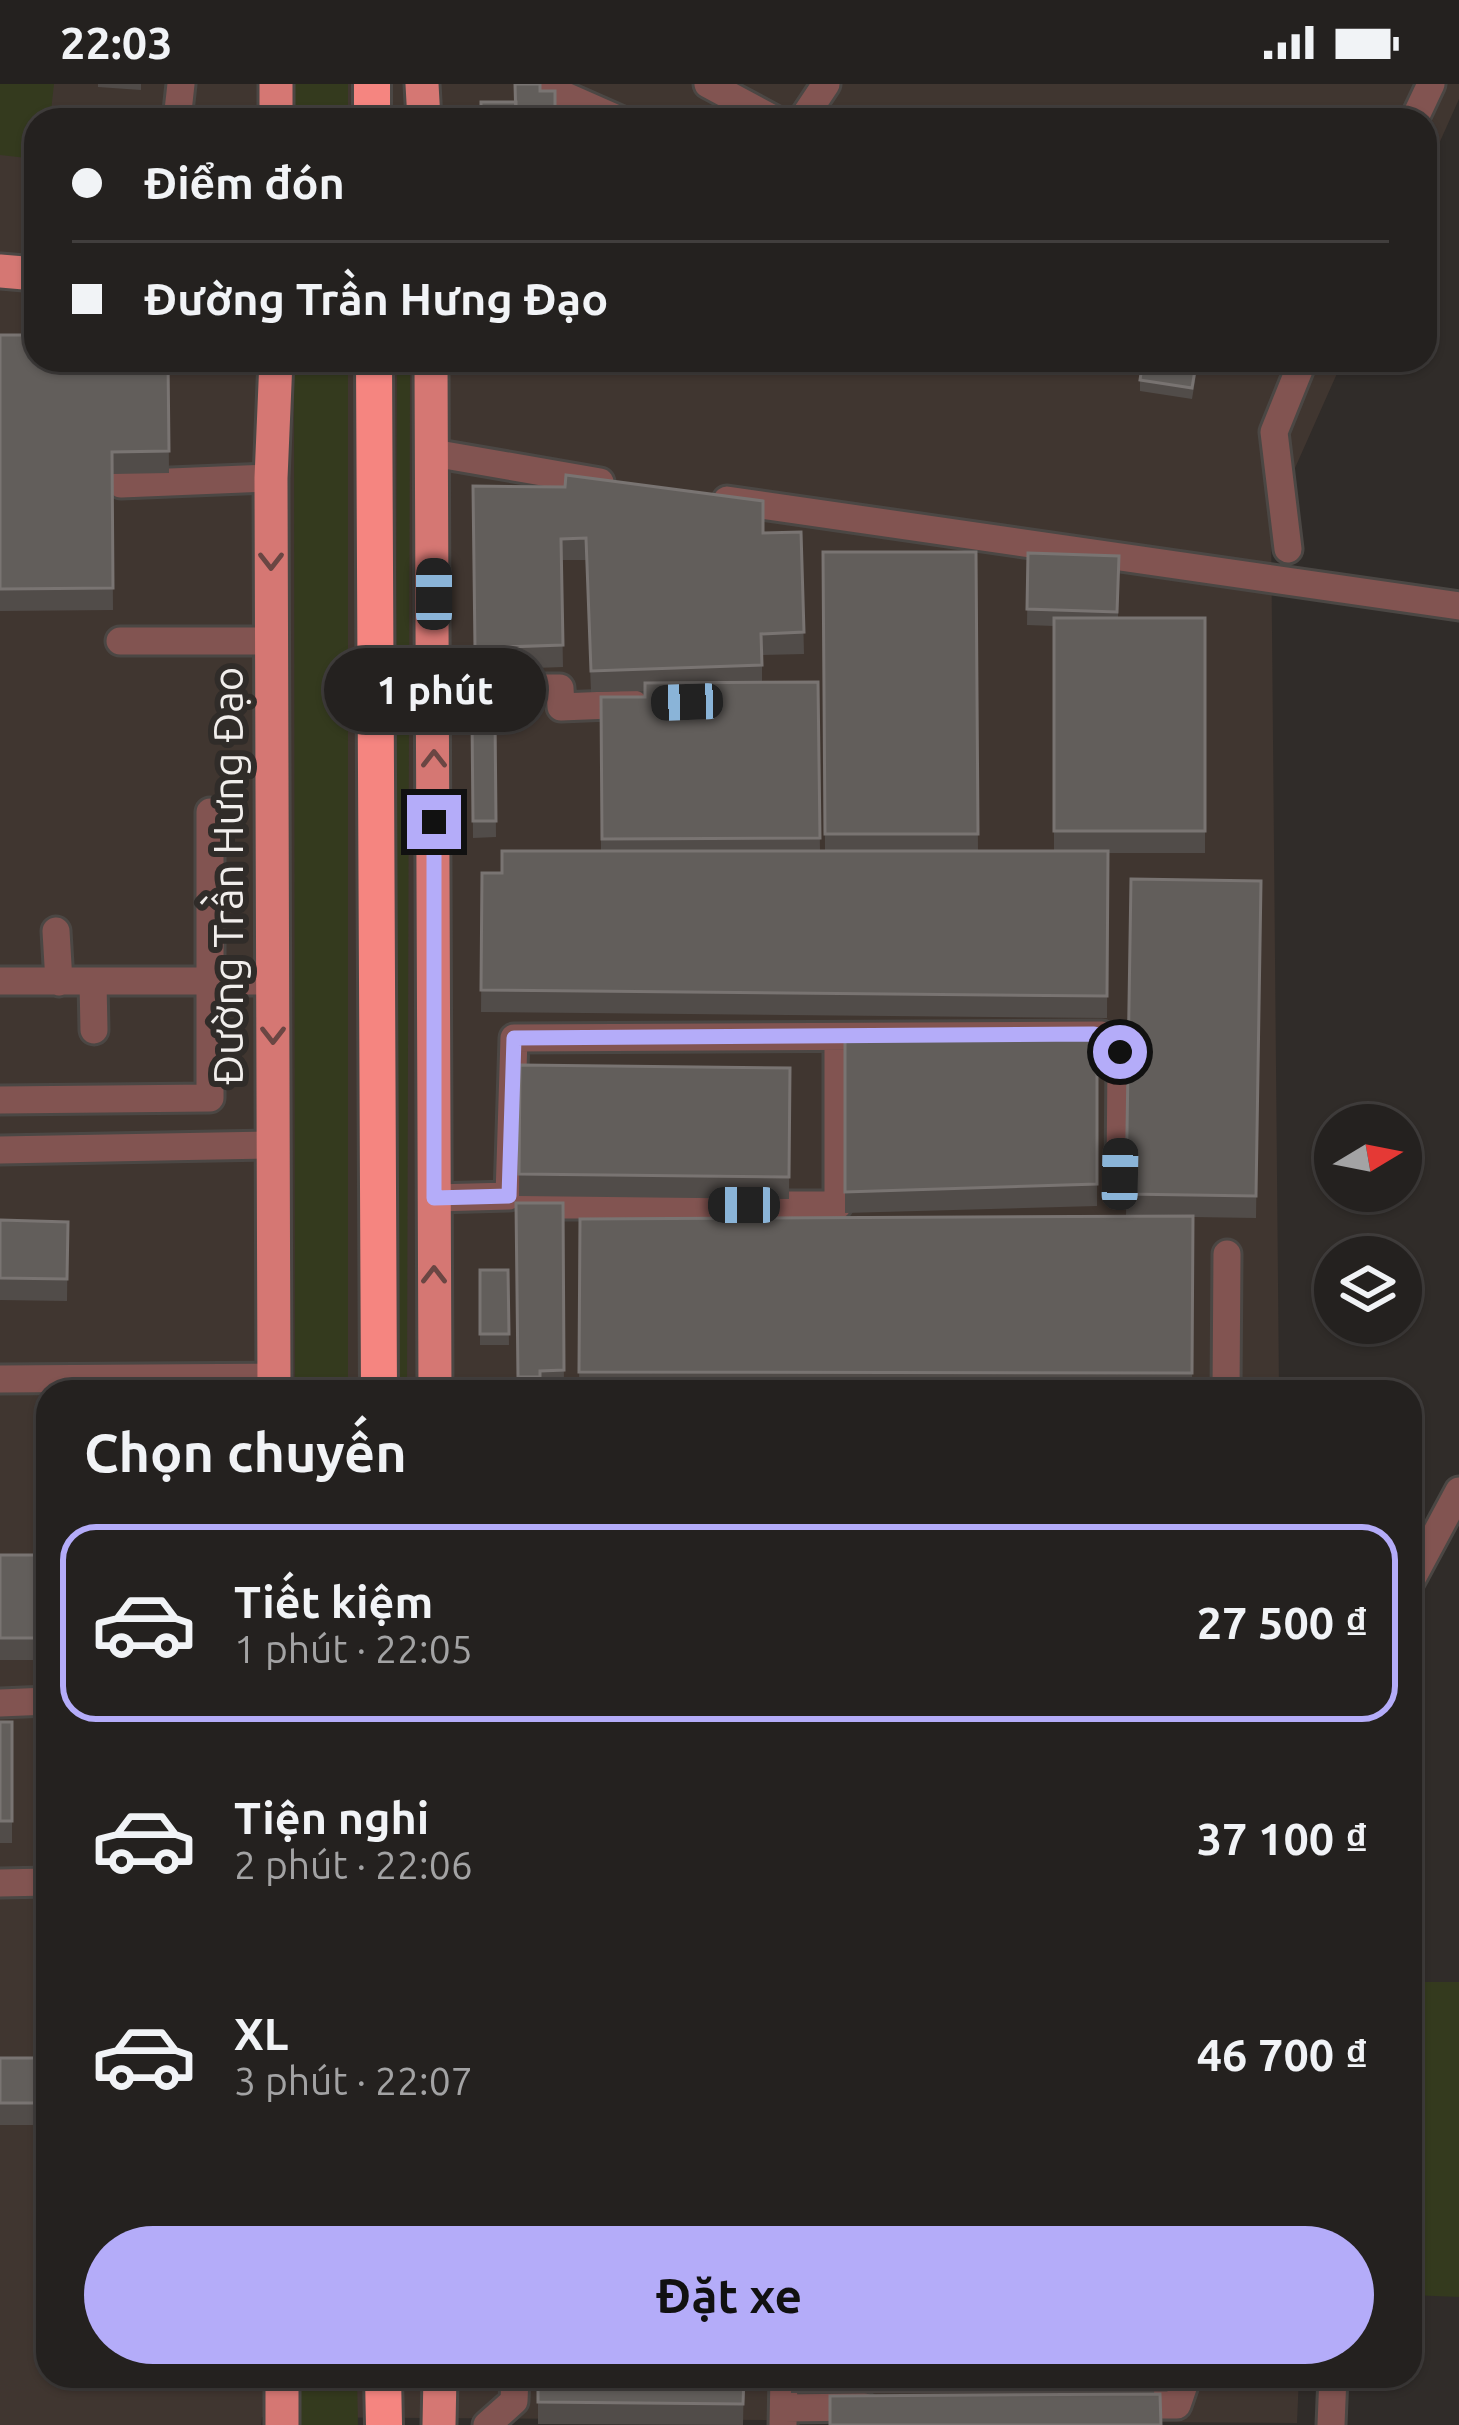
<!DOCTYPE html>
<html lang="vi">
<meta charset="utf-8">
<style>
body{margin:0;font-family:Ubuntu,sans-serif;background:#302e2c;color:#f1f3f6;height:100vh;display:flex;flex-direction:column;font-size:45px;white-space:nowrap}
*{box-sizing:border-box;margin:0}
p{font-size:39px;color:#a3a3a4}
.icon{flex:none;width:66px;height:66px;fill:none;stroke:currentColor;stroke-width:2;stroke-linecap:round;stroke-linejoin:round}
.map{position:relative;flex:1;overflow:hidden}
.panel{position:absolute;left:36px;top:1296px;width:1386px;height:1008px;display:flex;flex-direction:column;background:#24211f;border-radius:36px;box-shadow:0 3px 9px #0004,0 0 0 3px #413e3d}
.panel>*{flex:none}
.guide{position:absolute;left:24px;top:24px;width:1413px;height:264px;border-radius:36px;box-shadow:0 3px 9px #0004,0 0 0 3px #413e3d;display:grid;align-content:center;height:264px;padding:0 48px;background:#24211f}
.needle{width:78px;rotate:80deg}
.tools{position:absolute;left:1314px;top:1020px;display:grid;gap:24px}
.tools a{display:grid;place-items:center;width:108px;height:108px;border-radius:50%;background:#24211f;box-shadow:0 3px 9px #0004,0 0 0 3px #413e3d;font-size:60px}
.end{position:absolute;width:54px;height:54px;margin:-27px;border:15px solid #b4acf9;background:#111;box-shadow:0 0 0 6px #111}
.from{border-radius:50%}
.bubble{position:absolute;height:84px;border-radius:42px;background:#24211f;box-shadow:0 3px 9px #0004,0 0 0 3px #413e3d;font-size:39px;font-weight:600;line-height:84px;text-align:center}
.car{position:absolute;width:36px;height:72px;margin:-36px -18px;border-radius:15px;box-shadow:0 0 9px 3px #0007;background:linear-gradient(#222 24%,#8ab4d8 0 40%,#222 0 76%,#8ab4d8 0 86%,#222 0)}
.guide b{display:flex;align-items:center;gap:42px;height:114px;font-size:45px}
.guide b+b{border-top:3px solid #413e3d}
.guide i{width:30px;height:30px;background:#f1f3f6}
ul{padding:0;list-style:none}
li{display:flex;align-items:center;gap:36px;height:198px;margin:0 24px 18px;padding:0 24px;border:6px solid transparent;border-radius:36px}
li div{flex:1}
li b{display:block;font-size:45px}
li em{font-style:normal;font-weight:600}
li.selected{border-color:#b4acf9}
li>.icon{width:108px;height:108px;stroke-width:1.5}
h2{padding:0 48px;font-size:54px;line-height:144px}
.button{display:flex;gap:24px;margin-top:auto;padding:24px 48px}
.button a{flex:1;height:138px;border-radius:72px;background:#b4acf9;color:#111;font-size:48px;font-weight:600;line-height:138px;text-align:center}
.status{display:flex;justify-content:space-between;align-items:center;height:84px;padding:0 60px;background:#24211f;direction:ltr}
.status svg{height:33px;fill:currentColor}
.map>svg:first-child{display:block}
.built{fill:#403630}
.green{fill:#343a1e}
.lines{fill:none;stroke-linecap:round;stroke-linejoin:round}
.minor-casing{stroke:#4b4744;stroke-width:33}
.major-casing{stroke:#4b4744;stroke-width:39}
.highway-casing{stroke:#4b4744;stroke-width:42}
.minor{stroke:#825451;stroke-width:27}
.major{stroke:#d57773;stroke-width:33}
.highway{stroke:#f58580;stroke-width:36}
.wall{fill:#514c49}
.building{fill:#625e5b;stroke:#797472;stroke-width:3}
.oneway{stroke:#6a4643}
.route{stroke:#b4acf9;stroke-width:15}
.labels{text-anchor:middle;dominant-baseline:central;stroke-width:12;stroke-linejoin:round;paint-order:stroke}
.street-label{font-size:42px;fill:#f1eeec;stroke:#302c29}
</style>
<div class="status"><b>22:03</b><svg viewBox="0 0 49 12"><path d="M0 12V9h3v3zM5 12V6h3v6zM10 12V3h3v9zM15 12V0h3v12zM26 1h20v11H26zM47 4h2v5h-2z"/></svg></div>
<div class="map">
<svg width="1459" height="2341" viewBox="0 0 1459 2341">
<rect width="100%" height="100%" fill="#302c29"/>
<path class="built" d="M 0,0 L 1459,0 L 1459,15 L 1425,91 L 1425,36 L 36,36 L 36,276 L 1343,276 L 1271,438 L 1279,1308 L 48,1308 L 48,2292 L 1299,2292 L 1297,2339 L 262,2333 L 261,2341 L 0,2341 Z"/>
<path class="green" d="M 0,0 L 54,0 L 50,36 L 36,36 L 36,75 L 0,71 Z
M 291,0 L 348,0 L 348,36 L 291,36 Z
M 294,276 L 348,276 L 348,1308 L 295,1308 Z
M 397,276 L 410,276 L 407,1308 L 395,1308 Z
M 1410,1898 L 1459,1898 L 1459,2213 L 1410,2211 Z
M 300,2292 L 357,2292 L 358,2341 L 300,2341 Z"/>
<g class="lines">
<defs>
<path id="minor" d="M 538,0 L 620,36
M 708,0 L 775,36
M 177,36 L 181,0
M 802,36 L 826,0
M 1414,36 L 1431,0
M 433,369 L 600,398
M 121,400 L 271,394
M 727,416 L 1459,522
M 1288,465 L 1274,348 L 1303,276
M 120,557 L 271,557
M 435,604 L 560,604 L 561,623 L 634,620
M 56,847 L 59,898
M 0,897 L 273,897
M 93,898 L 94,946
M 0,1016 L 210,1014 L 210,728
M 0,1066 L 272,1061
M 435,1114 L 509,1112 L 514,954 L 1102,951 L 1116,961 L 1121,975 L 1120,1090
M 530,1121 L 838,1121 L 838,954
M 0,1295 L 274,1293
M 1226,1308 L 1227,1170
M 1410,1498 L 1459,1407
M 0,1619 L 48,1617
M 0,1799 L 48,1798
M 1124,2321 L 1177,2321 L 1187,2292
M 784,2324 L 864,2323
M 487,2341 L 514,2317 L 515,2292
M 783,2341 L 784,2292
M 1331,2341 L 1333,2292"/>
<path id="major" d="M 276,0 L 276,36
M 422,0 L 424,36
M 0,187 L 36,190
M 431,276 L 435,1308
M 274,1308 L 271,394 L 276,276
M 282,2341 L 282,2292
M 439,2341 L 440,2292"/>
<path id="highway" d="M 372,0 L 372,36
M 374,276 L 379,1308
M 383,2292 L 384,2341"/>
</defs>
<use href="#minor" class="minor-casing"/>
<use href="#major" class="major-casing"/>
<use href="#highway" class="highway-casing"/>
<use href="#minor" class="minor"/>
<use href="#major" class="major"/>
<use href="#highway" class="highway"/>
</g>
<path class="wall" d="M 98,0 L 141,0 L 141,6 L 98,3 Z
M 0,251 L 168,276 L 169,389 L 112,390 L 113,526 L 0,527 Z
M 1196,291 L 1192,315 L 1140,307 L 1140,296 Z
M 473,402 L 763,449 L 801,448 L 804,570 L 762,571 L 762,598 L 818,598 L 820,767 L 825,767 L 823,468 L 976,468 L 978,767 L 1054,767 L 1054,542 L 1027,541 L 1028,469 L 1119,472 L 1118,534 L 1205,534 L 1205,769 L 1108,769 L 1107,934 L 481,928 L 482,789 L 502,789 L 601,767 L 601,613 L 645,613 L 645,607 L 591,608 L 586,476 L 561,476 L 563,583 L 475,586 Z
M 472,633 L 495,633 L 496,753 L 473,754 Z
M 1131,795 L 1261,797 L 1256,1134 L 1193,1133 L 1192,1308 L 579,1308 L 580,1135 L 1177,1132 L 1126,1131 Z
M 845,954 L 1097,955 L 1097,1122 L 845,1129 Z
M 520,981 L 790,984 L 789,1115 L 519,1112 Z
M 516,1119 L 563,1119 L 564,1308 L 518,1308 Z
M 0,1136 L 68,1138 L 67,1217 L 0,1216 Z
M 480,1186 L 508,1186 L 509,1261 L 480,1261 Z
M 0,1471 L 48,1471 L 48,1576 L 0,1576 Z
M 0,1638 L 12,1638 L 12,1759 L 0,1759 Z
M 0,1974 L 48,1974 L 48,2041 L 0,2041 Z
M 538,2292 L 744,2292 L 743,2341 L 538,2340 Z
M 791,2292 L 1155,2292 L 1154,2310 L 791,2309 Z"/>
<path class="building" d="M 515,0 L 540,0 L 540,7 L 555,7 L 555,36 L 516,36 Z
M 481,18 L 516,18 L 516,36 L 481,36 Z
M 0,251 L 36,251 L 36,276 L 168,276 L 169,367 L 112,368 L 113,504 L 0,505 Z
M 1143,276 L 1170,276 L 1196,280 L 1192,304 L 1140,296 Z
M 566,391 L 763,417 L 763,449 L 801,448 L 804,548 L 761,550 L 762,581 L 591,587 L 586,454 L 561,455 L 563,561 L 475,564 L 473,402 L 565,403 Z
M 823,468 L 976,468 L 978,750 L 825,750 Z
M 1028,469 L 1119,472 L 1117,528 L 1027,525 Z
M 1054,534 L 1205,534 L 1205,747 L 1054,747 Z
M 818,598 L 820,754 L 602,755 L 601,613 L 645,613 L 645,599 Z
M 472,633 L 495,633 L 496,737 L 473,737 Z
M 502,767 L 1108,767 L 1107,912 L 481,906 L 482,789 L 502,789 Z
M 1131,795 L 1261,797 L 1256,1112 L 1126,1110 Z
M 845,954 L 1097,955 L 1097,1100 L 845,1108 Z
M 520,981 L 790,984 L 789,1093 L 519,1090 Z
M 516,1119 L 563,1119 L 564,1286 L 540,1287 L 540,1293 L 518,1293 Z
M 1193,1132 L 1192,1289 L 579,1288 L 580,1135 Z
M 0,1136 L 68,1138 L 67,1195 L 0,1194 Z
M 480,1186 L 508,1186 L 509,1250 L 480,1250 Z
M 119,1302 L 208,1302 L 208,1308 L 119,1308 Z
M 0,1471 L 48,1471 L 48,1554 L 0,1554 Z
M 0,1638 L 12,1638 L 12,1737 L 0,1737 Z
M 0,1974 L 48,1974 L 48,2019 L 0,2019 Z
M 538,2292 L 744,2292 L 743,2320 L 538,2318 Z
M 1160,2310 L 1161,2341 L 830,2341 L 830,2312 Z"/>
<defs><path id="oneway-chevron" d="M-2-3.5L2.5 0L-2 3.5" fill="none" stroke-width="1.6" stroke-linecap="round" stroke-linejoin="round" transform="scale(3)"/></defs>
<g class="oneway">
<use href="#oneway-chevron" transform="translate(271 477) rotate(90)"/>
<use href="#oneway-chevron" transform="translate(434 675) rotate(-90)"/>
<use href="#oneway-chevron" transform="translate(273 951) rotate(90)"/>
<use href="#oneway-chevron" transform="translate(434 1191) rotate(-90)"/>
</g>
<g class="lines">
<path class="route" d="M 434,738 L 434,1114 L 509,1112 L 514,954 L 1094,950 L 1109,954 L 1120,968"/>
</g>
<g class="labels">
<g class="street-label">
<text transform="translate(227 792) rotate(-90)">Đường Trần Hưng Đạo</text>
</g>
</g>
</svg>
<div class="tools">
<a><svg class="needle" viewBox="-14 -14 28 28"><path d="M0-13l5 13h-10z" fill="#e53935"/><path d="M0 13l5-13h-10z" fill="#a3a3a4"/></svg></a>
<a><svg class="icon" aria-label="layers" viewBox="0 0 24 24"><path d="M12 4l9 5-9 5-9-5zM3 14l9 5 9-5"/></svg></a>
</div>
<i class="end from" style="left:1120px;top:968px"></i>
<i class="end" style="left:434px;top:738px"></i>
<div class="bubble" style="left:324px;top:564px;width:222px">1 phút</div>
<i class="car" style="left:434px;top:510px;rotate:0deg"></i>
<i class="car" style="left:687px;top:618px;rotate:268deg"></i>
<i class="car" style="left:1120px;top:1090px;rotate:1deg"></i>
<i class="car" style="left:744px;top:1121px;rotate:270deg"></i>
<div class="guide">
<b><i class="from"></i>Điểm đón</b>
<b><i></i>Đường Trần Hưng Đạo</b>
</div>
<section class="panel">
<h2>Chọn chuyến</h2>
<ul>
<li class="selected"><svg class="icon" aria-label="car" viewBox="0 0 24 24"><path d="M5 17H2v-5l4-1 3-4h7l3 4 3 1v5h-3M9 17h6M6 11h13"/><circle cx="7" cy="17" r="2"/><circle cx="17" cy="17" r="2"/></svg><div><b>Tiết kiệm</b><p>1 phút · 22:05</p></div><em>27 500 ₫</em></li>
<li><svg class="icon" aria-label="car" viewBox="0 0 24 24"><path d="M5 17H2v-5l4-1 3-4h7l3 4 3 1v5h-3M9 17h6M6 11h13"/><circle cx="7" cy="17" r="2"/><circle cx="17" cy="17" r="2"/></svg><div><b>Tiện nghi</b><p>2 phút · 22:06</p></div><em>37 100 ₫</em></li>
<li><svg class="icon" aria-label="car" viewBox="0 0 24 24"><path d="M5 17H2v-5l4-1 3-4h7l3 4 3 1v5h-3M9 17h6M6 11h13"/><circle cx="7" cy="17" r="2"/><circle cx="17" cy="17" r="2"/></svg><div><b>XL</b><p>3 phút · 22:07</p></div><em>46 700 ₫</em></li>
</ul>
<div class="button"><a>Đặt xe</a></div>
</section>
</div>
